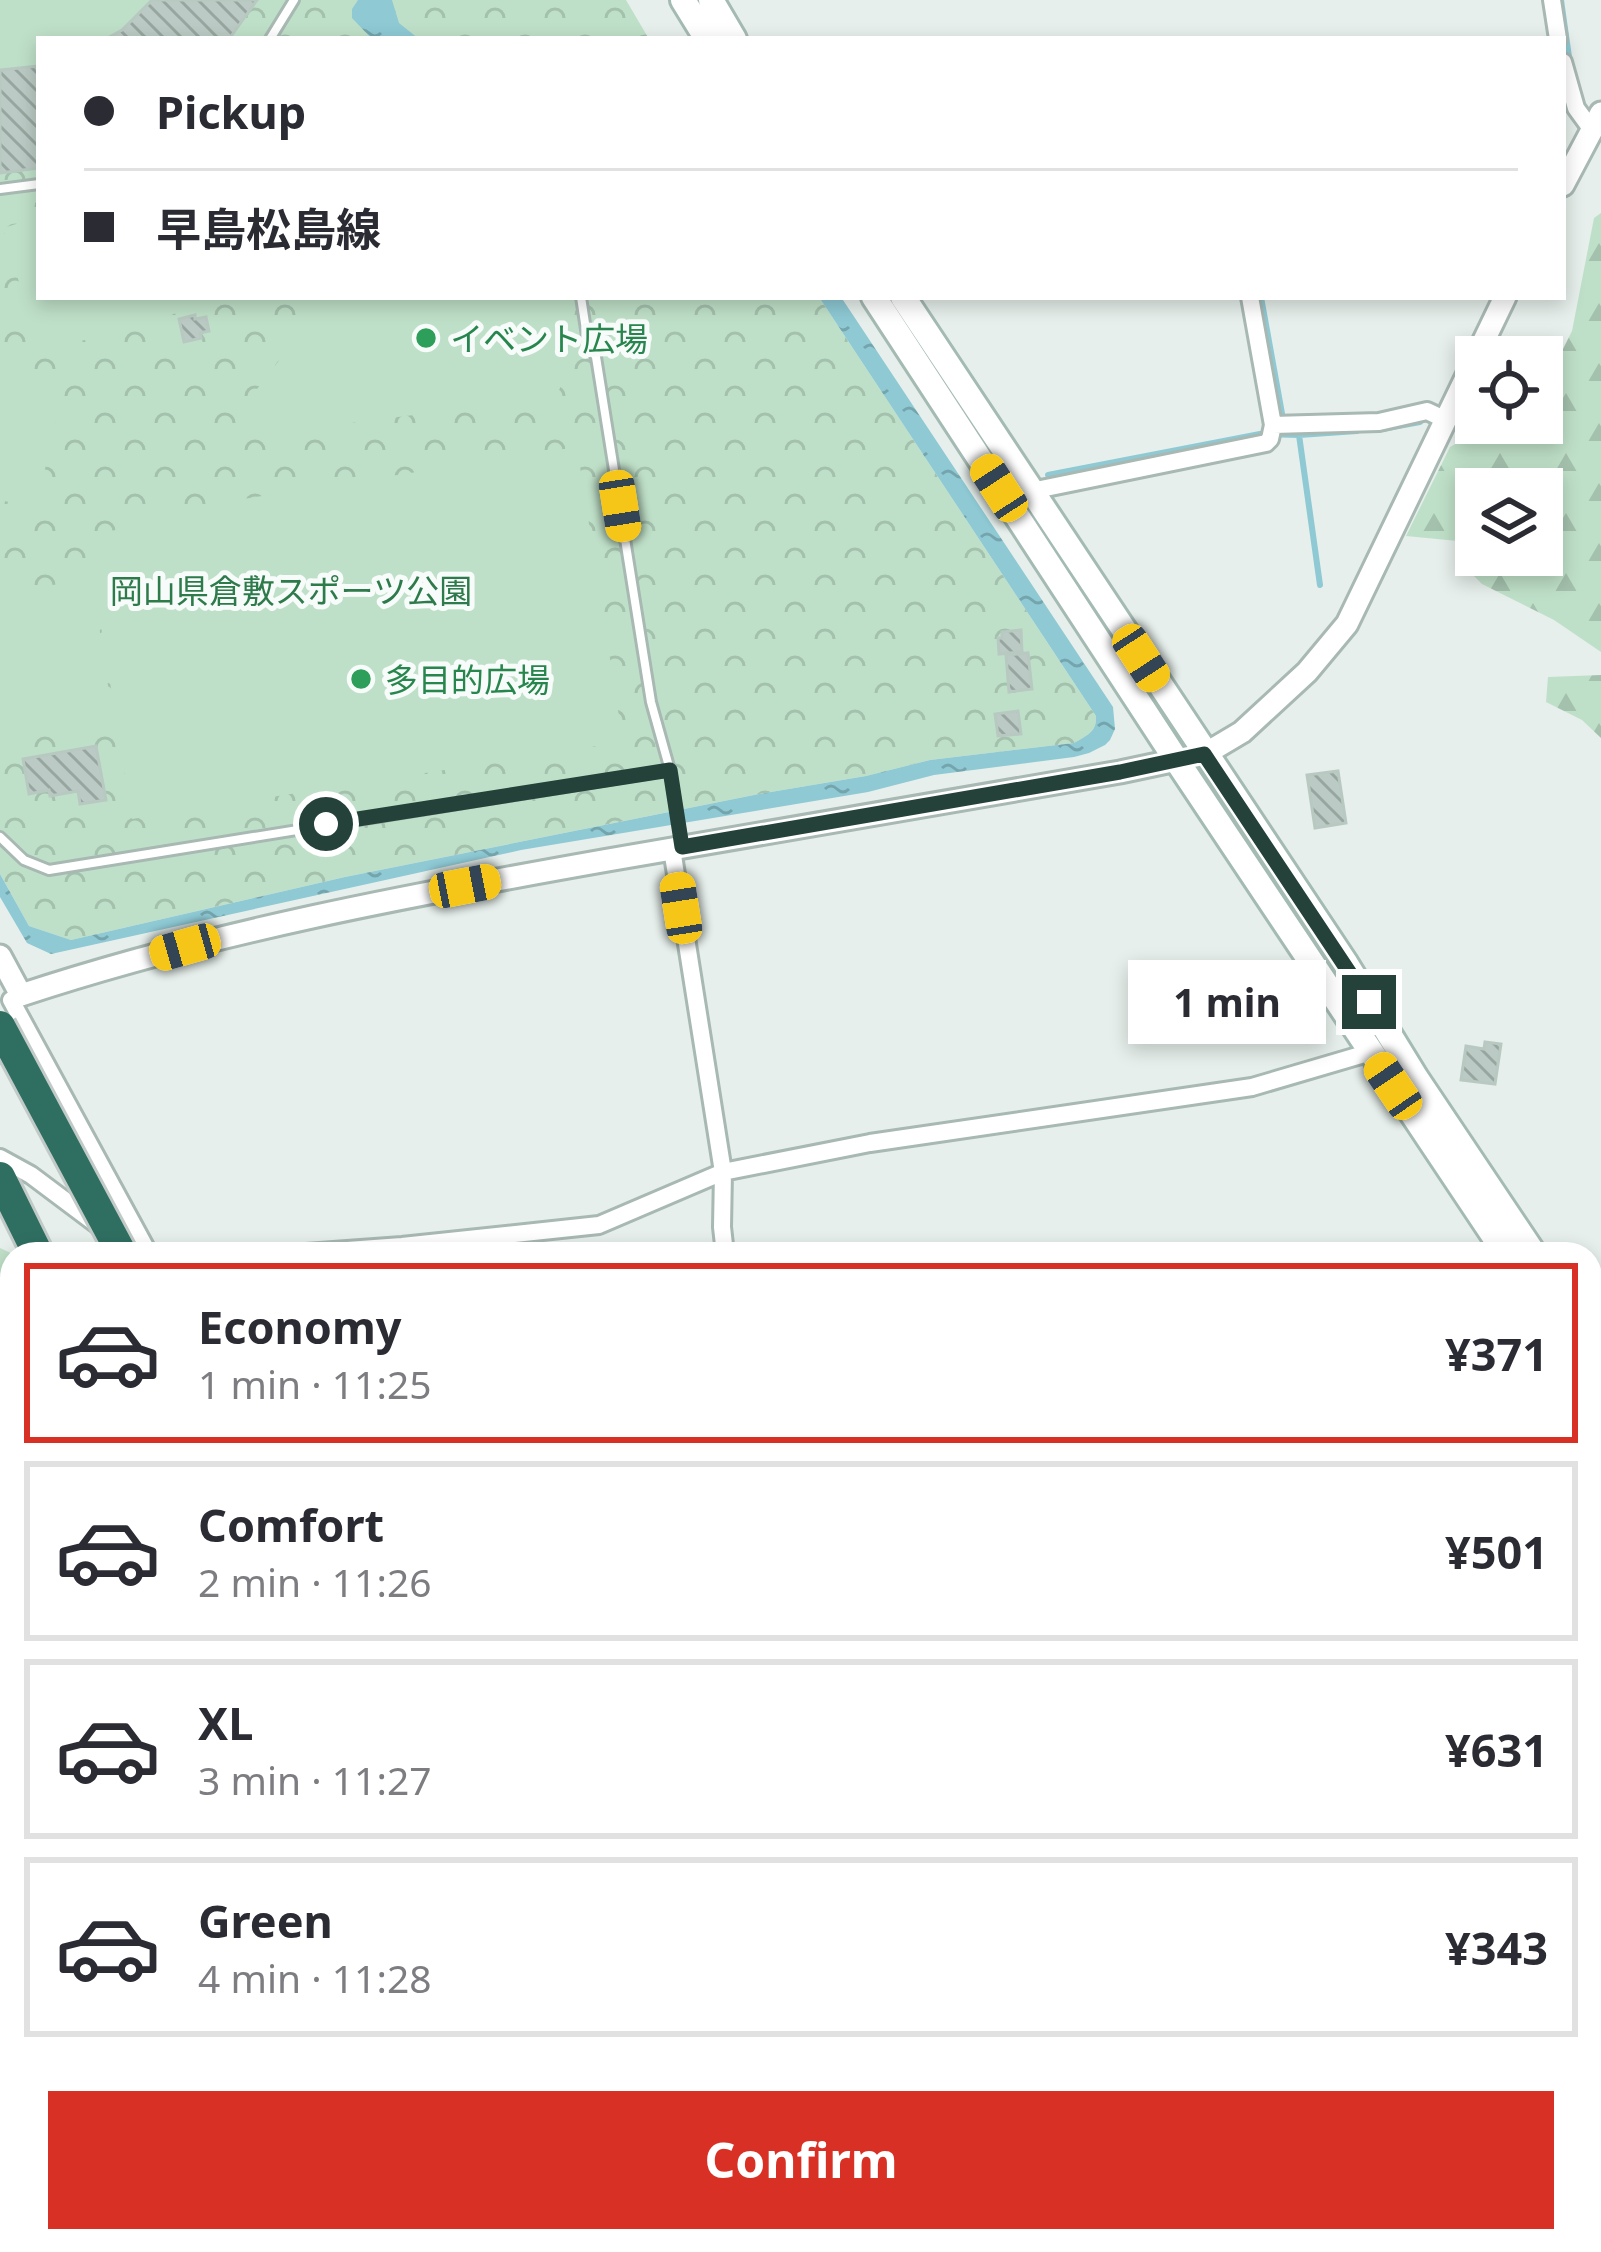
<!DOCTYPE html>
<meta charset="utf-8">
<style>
body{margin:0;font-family:"Noto Sans","Noto Sans JP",sans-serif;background:#f7f7f7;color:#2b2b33;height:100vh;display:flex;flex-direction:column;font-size:45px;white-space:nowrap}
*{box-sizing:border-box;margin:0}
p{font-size:39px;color:#7c7c81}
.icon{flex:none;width:66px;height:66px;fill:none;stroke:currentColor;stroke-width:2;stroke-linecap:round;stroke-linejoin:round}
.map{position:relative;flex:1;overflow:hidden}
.details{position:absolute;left:0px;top:1242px;width:1602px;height:1011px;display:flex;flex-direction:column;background:#fff;border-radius:36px 36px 0 0;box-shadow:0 6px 18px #0003}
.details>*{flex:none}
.top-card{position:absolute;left:36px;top:36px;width:1530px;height:264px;border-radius:0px;box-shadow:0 6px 18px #0003;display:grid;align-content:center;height:264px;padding:0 48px;background:#fff}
.tools{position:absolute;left:1455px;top:336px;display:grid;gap:24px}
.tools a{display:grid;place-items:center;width:108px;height:108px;border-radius:0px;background:#fff;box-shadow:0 6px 18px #0003;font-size:60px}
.end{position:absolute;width:54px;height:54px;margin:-27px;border:15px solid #24423a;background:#fff;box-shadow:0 0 0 6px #fff}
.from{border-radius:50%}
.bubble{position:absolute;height:84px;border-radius:0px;background:#fff;box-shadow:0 6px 18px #0003;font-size:39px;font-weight:700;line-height:84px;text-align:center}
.car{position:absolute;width:36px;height:72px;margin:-36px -18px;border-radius:15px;box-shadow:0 0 9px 3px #0007;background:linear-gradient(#f5c518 24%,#345 0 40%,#f5c518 0 76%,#345 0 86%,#f5c518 0)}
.top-card b{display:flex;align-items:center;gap:42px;height:114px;font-size:45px}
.top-card b+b{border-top:3px solid #e1e1e2}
.top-card i{width:30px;height:30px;background:#2b2b33}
ul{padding:21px 0 0;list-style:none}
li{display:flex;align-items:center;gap:36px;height:180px;margin:0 24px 18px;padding:0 24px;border:6px solid #e1e1e2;border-radius:0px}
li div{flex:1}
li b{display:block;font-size:45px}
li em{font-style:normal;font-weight:700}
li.on{border-color:#d93025}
li>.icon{width:108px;height:108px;stroke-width:1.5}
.button{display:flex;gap:24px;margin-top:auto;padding:24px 48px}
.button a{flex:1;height:138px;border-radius:0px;background:#d93025;color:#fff;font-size:48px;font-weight:700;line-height:138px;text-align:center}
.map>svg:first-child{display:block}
.forest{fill:url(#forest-firs);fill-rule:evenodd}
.park{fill:url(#park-crowns)}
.pitch{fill:#bfe0c8}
.water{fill:url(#water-ripples)}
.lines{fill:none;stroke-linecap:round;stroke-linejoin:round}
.stream{stroke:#8ec9d4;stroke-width:6}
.building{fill:url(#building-back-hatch);stroke:#b8c9c2;stroke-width:3}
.motorway-tunnel{stroke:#bfccc8;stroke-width:30;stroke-dasharray:30 15;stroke-linecap:butt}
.service-casing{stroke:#a8b8b2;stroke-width:14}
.minor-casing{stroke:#a8b8b2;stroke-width:22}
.tertiary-casing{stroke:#a8b8b2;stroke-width:27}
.secondary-casing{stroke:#a4bbb3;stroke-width:30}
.motorway-casing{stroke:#c2cac8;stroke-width:36}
.service{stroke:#fff;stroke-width:8}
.minor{stroke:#fff;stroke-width:16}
.tertiary{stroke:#fff;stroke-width:21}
.secondary{stroke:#fff;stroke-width:24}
.motorway{stroke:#2f6f62;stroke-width:30}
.motorway-bridge-casing{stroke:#c2cac8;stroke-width:36;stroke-linecap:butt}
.motorway-bridge{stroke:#2f6f62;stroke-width:30}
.route{stroke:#24423a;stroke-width:15}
.leisure-dot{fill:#2e9e5b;stroke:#f7fbf9;stroke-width:4.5}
.labels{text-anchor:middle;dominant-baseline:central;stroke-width:10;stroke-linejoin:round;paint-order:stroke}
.leisure-label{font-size:33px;fill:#27864d;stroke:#f7fbf9;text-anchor:start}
.park-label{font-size:33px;fill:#2d7a4b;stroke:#f7fbf9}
</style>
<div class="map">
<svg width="1601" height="2252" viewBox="0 0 1601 2252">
<defs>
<pattern id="forest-firs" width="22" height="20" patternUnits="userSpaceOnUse" patternTransform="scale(3)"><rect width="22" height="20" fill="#bfe0c8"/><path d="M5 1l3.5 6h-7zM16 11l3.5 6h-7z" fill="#a4c1ad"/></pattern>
<pattern id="park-crowns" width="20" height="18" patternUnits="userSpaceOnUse" patternTransform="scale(3)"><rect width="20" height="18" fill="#bfe0c8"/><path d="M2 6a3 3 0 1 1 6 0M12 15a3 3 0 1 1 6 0" fill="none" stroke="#a4c1ad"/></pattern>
<pattern id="water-ripples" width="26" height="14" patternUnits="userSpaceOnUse" patternTransform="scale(3)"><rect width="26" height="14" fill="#8ec9d4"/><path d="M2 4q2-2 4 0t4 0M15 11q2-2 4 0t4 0" fill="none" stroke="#74a5ad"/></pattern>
<pattern id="building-back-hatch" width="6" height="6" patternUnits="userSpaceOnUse" patternTransform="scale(3)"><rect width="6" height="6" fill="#bbcac4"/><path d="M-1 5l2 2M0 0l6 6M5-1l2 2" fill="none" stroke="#98a6a0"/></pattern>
</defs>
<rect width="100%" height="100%" fill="#e6efeb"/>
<path class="forest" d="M 1601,213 L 1601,652 L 1554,620 L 1482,584 L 1470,572 L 1468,542 L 1406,536 L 1450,447 L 1492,423 L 1542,423 L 1542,391 L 1572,331 L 1594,218 ZM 1542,489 L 1542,555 L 1476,555 L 1476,489 Z
M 1601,675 L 1601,738 L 1582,720 L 1546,702 L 1548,677 Z
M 0,1248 L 13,1254 L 12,2241 L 1431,2241 L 1425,2252 L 0,2252 Z
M 1590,1577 L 1601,1585 L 1601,1846 L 1590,1877 Z"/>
<path class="park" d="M 0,0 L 626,0 L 649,39 L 39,39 L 39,297 L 819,297 L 1096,716 C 1097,732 1087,735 1074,743 L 930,760 L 866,776 L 759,794 L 345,877 L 71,940 L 29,926 L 0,874 Z"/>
<path class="pitch" d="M 0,0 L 257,0 L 229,39 L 39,39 L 39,168 L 0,173 Z
M 39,217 L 39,297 L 217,297 L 218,301 L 40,353 L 3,228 Z
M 343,297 L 549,297 L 563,374 C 561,406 536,407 510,410 L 507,403 L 250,436 L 247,402 L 324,302 Z
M 0,372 L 64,387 L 36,508 L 0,500 Z
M 577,447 L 623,742 L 132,819 L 87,540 L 93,534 L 116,530 L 115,519 Z
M 92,579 L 113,719 L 0,736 L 0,593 Z"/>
<path class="water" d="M 358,0 L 392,0 L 399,23 L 419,39 L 372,39 L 352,18 L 352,9 Z
M 819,297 L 841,297 L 1113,707 L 1115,729 L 1110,740 L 1105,745 L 1089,753 L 1074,757 L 934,775 L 868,792 L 521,850 L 51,954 L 27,943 L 0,897 L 0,874 L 29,926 L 71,940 L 345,877 L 759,794 L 866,776 L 930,760 L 1074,743 C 1087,735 1097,732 1096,716 Z"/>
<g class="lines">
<path class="stream" d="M 1561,0 L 1570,64
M 1261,297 L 1283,419
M 1382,429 L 1420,422
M 1299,435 L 1320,585
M 1048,475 L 1260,434 L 1299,435 L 1357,431"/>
</g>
<path class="building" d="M 152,0 L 257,0 L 229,39 L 106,39 L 122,30 Z
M 39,66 L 39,168 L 0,173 L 0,70 Z
M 195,315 L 195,319 L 206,317 L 209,331 L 200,333 L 201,338 L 184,342 L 179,319 Z
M 1021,630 L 1022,652 L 999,654 L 998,638 L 1002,638 L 1002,632 Z
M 1028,653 L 1032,689 L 1009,692 L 1006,655 Z
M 1018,711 L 1021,734 L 998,736 L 995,714 Z
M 96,746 L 106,800 L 80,804 L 78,791 L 50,796 L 49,790 L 29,794 L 23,759 Z
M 1338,771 L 1346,823 L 1315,828 L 1307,775 Z
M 1485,1042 L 1501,1044 L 1495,1084 L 1461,1080 L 1466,1046 L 1484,1049 Z"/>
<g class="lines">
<path class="motorway-tunnel" d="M 511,2241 L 516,2252
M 619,2241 L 625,2252"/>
<defs>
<path id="service" d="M 270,39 L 294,0
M 0,189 L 39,184
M 581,297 L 588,343 L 596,357 L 651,702 L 670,770 L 682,846
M 0,837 L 24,860 L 49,870 L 670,770"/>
<path id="minor" d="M 1552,0 L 1558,39
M 1563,62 L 1576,108 L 1592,130
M 1273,425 L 1379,422 L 1427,411 L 1444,419
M 1031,491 L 1266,443 L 1270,439 L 1273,425 L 1250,297
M 672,849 L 723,1172 L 722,1227 L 725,1254
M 11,1000 L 149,1254
M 0,1158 L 31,1175 L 99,1226
M 292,1254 L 402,1246 L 599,1225 L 723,1172 L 870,1143 L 1252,1087 L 1371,1052"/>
<path id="tertiary" d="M 1563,185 L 1601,113
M 0,956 L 21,995 C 212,932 410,895 608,860 C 778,830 949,802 1120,772 L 1205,754 L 1242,732 L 1307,672 L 1347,624 L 1505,297"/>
<path id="secondary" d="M 683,0 L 707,39
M 711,0 L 734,39
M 874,297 L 1177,761 L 1506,1254
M 903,297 L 1346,964 L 1416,1078 L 1534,1254
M 1590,1336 L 1601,1353
M 1590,1380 L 1601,1396"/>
<path id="motorway" d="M 0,1177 L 38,1254"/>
</defs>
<use href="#service" class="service-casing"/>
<use href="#minor" class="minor-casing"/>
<use href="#tertiary" class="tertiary-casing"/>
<use href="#secondary" class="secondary-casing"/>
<use href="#motorway" class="motorway-casing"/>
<use href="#service" class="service"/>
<use href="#minor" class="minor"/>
<use href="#tertiary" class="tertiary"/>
<use href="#secondary" class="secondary"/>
<use href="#motorway" class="motorway"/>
<defs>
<path id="motorway-bridge" d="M 0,1026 L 122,1254"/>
</defs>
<use href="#motorway-bridge" class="motorway-bridge-casing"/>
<use href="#motorway-bridge" class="motorway-bridge"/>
</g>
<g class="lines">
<path class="route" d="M 326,824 L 670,770 L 682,847 L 1120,772 L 1204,754 L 1369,1002"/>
</g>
<g class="leisure-dot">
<circle cx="426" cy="338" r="12"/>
<circle cx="361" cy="679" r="12"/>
</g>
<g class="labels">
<g class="leisure-label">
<text x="450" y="338">イベント広場</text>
<text x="385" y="679">多目的広場</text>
</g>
<g class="park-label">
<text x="291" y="590">岡山県倉敷スポーツ公園</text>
</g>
</g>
</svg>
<div class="tools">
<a><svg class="icon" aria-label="locate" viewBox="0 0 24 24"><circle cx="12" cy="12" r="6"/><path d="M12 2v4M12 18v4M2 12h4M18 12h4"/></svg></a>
<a><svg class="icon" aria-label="layers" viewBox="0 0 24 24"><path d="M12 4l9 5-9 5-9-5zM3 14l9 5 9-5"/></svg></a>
</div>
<i class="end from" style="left:326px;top:824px"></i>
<i class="end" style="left:1369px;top:1002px"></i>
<div class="bubble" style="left:1128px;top:960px;width:198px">1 min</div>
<i class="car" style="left:999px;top:488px;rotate:327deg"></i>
<i class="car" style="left:620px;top:506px;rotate:171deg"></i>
<i class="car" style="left:1141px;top:658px;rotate:147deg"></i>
<i class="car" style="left:465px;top:886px;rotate:79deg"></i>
<i class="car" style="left:681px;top:908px;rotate:351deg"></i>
<i class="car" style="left:185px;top:947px;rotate:254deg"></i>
<i class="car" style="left:1393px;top:1086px;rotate:326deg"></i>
<div class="top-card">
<b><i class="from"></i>Pickup</b>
<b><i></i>早島松島線</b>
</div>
<section class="details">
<ul>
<li class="on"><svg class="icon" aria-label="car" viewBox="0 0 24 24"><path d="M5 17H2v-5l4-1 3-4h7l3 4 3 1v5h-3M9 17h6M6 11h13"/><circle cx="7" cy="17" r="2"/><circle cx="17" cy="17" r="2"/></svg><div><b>Economy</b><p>1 min · 11:25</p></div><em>¥371</em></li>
<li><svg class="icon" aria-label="car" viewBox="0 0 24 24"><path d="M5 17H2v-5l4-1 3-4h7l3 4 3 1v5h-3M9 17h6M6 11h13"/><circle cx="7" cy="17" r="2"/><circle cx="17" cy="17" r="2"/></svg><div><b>Comfort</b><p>2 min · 11:26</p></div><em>¥501</em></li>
<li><svg class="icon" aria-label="car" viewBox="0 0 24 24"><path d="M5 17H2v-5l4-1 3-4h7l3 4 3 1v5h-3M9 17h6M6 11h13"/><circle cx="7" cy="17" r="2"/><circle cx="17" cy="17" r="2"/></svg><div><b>XL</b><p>3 min · 11:27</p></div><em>¥631</em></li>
<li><svg class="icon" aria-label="car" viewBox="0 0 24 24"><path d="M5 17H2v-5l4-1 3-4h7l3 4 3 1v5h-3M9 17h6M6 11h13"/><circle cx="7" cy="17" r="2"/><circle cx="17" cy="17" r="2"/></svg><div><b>Green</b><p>4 min · 11:28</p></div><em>¥343</em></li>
</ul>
<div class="button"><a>Confirm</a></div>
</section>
</div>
